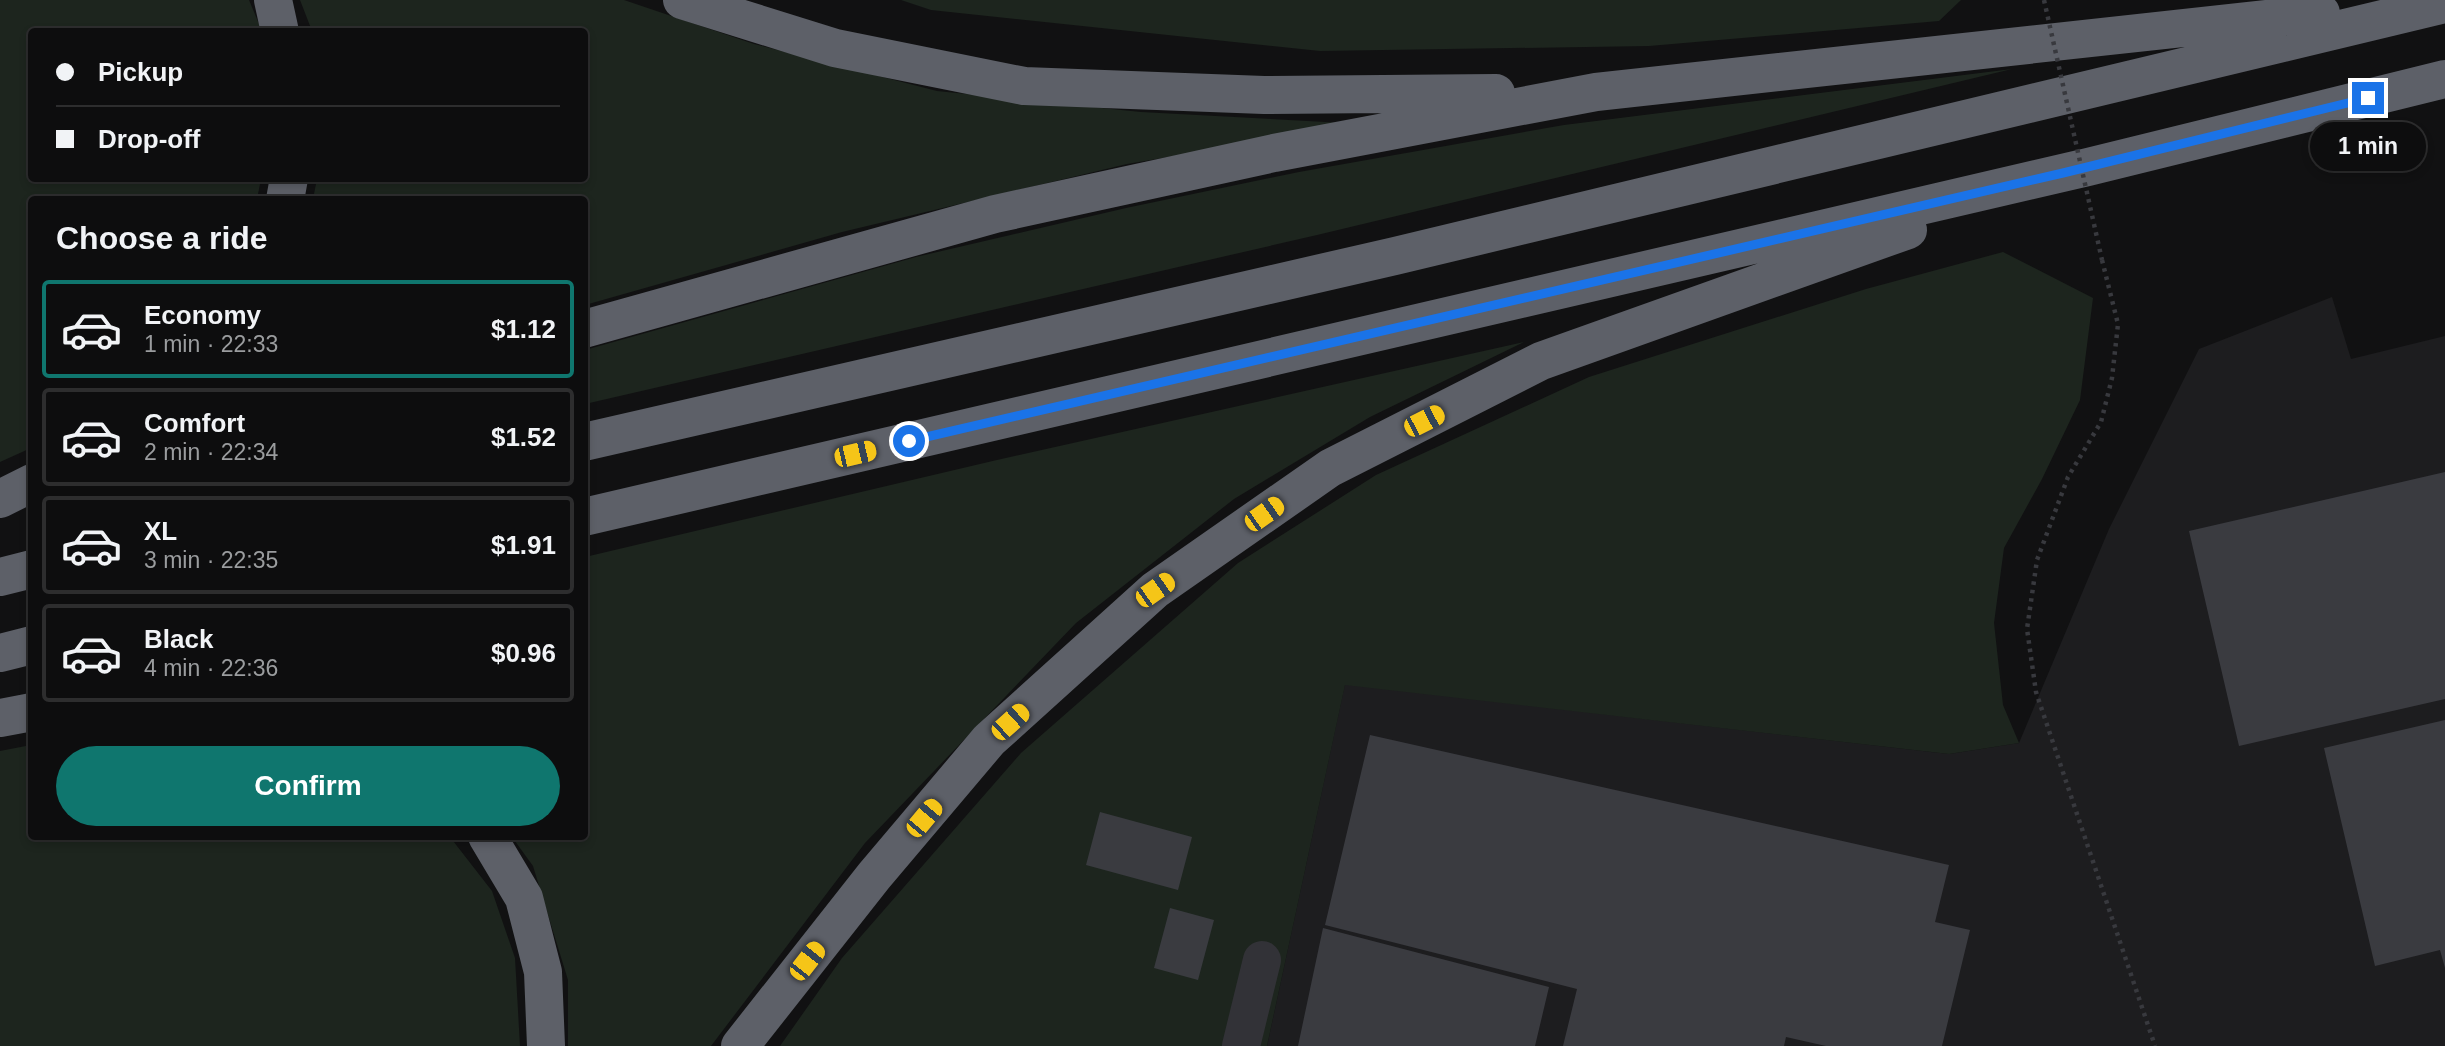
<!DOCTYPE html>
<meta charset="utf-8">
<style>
body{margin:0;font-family:Helvetica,sans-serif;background:#161617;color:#f1f3f6;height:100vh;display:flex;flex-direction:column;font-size:26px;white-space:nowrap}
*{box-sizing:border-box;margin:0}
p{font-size:23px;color:#9a9c9e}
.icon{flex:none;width:38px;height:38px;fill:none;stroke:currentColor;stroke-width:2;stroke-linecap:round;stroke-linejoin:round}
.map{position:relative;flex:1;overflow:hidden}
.drawer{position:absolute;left:28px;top:196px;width:560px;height:644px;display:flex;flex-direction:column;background:#0d0d0e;border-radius:7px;box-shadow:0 4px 10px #0003,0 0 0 2px #2d2d2e}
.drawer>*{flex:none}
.guide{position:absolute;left:28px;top:28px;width:560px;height:154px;border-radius:7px;box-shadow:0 4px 10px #0003,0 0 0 2px #2d2d2e;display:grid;align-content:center;height:154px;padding:0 28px;background:#0d0d0e}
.end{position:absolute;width:32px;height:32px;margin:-16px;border:9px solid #1a73e8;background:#fff;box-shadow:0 0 0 4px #fff}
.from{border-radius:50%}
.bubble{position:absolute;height:49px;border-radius:24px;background:#0d0d0e;box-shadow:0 4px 10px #0003,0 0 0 2px #2d2d2e;font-size:23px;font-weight:700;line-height:49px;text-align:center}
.car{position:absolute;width:21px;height:42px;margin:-21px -10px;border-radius:9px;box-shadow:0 0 5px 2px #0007;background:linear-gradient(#f5c518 24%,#345 0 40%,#f5c518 0 76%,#345 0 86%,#f5c518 0)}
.guide b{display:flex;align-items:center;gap:24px;height:66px;font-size:26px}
.guide b+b{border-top:2px solid #2d2d2e}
.guide i{width:18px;height:18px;background:#f1f3f6}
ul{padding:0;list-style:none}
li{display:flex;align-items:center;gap:21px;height:98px;margin:0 14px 10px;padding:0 14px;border:4px solid #2d2d2e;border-radius:7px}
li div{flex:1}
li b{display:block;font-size:26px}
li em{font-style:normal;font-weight:700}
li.selected{border-color:#0f766e}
li>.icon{width:63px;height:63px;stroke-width:1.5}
h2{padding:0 28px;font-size:32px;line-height:84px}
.cta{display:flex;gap:14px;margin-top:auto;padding:14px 28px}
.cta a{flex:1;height:80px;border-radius:42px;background:#0f766e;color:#fff;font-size:28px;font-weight:700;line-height:80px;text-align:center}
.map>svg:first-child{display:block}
.built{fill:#1d1d1f}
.green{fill:#1d251e}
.building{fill:#3a3b40}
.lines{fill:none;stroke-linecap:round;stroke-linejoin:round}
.path{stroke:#38393e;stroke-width:4.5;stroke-dasharray:3.5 5;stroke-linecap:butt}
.minor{stroke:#323237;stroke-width:38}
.highway{stroke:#5d6068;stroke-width:38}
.path-bridge{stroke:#38393e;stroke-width:4.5;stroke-dasharray:3.5 5;stroke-linecap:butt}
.route{stroke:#1a73e8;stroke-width:9}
</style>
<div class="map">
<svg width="2445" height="1046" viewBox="0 0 2445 1046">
<rect width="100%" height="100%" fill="#111112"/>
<path class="built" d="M 2332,297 L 2351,359 L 2445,336 L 2445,1046 L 1267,1046 L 1345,684 L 1949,754 L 2019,743 L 2109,529 L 2199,349 Z"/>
<path class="green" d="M 0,0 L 249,0 L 262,31 L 32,32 L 32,178 L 261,179 L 257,199 L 32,200 L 31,448 L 0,462 Z
M 300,0 L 624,0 L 754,44 L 937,91 L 1141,112 L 1363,124 L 1127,164 L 842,232 L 585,305 L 584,200 L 313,199 L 317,179 L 584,178 L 584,32 L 312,31 Z
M 901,0 L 1961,0 L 1939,21 L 1649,46 L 1320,51 L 931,10 Z
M 2012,69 L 1317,235 L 585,404 L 585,350 L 916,257 L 1126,208 L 1299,172 L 1564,125 Z
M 2003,252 L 2093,298 L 2080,400 L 2042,479 L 2004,548 L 1994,623 L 2003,705 L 2019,743 L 1949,754 L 1345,685 L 1267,1046 L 780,1046 L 842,958 L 1021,753 L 1238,563 L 1376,475 L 1589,377 L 1866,289 Z
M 1524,342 L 1370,417 L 1234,499 L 1076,623 L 865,843 L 711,1046 L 568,1046 L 568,980 L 533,866 L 512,837 L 584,836 L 585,557 L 997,460 Z
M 31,745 L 32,836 L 450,837 L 492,891 L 515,958 L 520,1046 L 0,1046 L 0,751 Z"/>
<path class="building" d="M 2445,472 L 2445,699 L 2239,746 L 2189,531 Z
M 2445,720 L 2445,968 L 2440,950 L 2375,966 L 2324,748 Z
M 1370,735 L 1949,865 L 1935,922 L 1970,930 L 1942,1046 L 1826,1046 L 1786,1037 L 1784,1046 L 1563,1046 L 1577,989 L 1325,925 Z
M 1100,812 L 1192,837 L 1178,890 L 1086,865 Z
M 1170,908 L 1214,920 L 1198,980 L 1154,968 Z
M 1323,928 L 1549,987 L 1535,1046 L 1298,1046 Z"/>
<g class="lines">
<path class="path" d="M 2102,260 L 2118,324 L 2112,378 L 2101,422 L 2068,477 L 2037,560 L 2027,629 L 2036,692 L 2155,1046"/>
<path class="minor" d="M 1241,1046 L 1262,960"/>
<path class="highway" d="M 273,0 L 280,32
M 682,0 L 835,48 L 1024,86 L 1264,95 L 1496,93
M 285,200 L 289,178
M 584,329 L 995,214 L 1274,153 L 1596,92 L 2321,13
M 584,442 L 1395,256 L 2445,4
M 0,499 L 32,483
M 584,517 L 2088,167 L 2445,79
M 0,577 L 32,569
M 0,653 L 32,645
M 0,718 L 32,712
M 487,836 L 524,898 L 543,972 L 546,1046
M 740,1046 L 874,876 L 989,740 L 1155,590 L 1330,468 L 1541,361 L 1908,230"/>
<path class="path-bridge" d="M 2044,0 L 2102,260"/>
</g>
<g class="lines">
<path class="route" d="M 909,441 L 2063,173 L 2368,98"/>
</g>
</svg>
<i class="end from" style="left:909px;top:441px"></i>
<i class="end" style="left:2368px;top:98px"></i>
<div class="bubble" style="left:2310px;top:122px;width:116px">1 min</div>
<i class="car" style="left:1424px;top:421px;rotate:63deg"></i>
<i class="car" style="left:855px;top:454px;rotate:77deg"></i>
<i class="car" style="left:1264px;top:514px;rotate:55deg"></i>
<i class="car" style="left:1155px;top:590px;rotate:55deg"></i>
<i class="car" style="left:1010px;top:722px;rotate:48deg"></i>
<i class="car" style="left:924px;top:818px;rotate:40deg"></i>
<i class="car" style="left:807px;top:961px;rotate:38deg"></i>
<div class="guide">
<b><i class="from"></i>Pickup</b>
<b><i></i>Drop-off</b>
</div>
<section class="drawer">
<h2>Choose a ride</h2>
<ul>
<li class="selected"><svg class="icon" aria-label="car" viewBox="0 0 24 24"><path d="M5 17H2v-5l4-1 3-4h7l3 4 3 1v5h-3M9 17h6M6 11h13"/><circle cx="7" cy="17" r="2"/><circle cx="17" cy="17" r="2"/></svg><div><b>Economy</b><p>1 min · 22:33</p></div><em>$1.12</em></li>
<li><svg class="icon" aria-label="car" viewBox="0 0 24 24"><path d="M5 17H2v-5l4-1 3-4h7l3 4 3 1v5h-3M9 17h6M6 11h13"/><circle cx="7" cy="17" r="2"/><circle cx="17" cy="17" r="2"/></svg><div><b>Comfort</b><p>2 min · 22:34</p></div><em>$1.52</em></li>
<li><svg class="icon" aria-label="car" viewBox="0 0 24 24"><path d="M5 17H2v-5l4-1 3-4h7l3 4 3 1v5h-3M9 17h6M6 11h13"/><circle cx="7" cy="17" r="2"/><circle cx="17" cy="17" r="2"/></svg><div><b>XL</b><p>3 min · 22:35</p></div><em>$1.91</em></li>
<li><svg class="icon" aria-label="car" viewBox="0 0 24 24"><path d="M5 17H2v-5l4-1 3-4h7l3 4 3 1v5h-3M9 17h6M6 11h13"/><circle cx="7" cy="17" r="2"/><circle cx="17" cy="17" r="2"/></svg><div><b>Black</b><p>4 min · 22:36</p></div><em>$0.96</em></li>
</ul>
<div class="cta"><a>Confirm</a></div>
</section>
</div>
